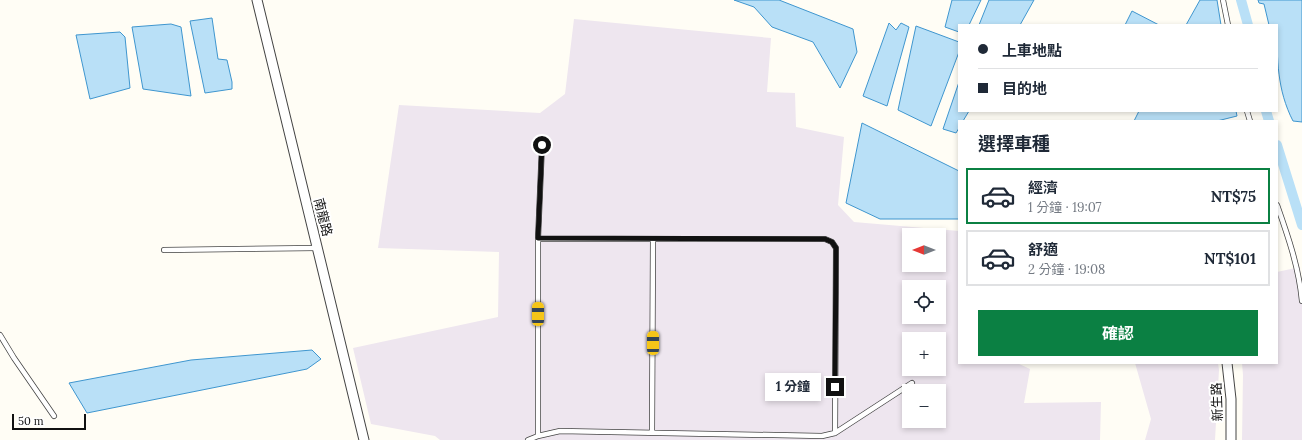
<!DOCTYPE html>
<html lang="zh-TW">
<meta charset="utf-8">
<style>
body{margin:0;font-family:Lora,"Noto Sans TC",serif;background:#f2f2f3;color:#1f2937;height:100vh;display:flex;flex-direction:column;font-size:15px;white-space:nowrap}
*{box-sizing:border-box;margin:0}
p{font-size:13px;color:#747a83}
.icon{flex:none;width:22px;height:22px;fill:none;stroke:currentColor;stroke-width:2;stroke-linecap:round;stroke-linejoin:round}
.map{position:relative;flex:1;overflow:hidden}
.side{position:absolute;left:958px;top:120px;width:320px;height:244px;display:flex;flex-direction:column;background:#fff;border-radius:0px;box-shadow:0 2px 6px #0003}
.side>*{flex:none}
.hud{position:absolute;left:958px;top:24px;width:320px;height:88px;border-radius:0px;box-shadow:0 2px 6px #0003;display:grid;align-content:center;height:88px;padding:0 20px;background:#fff}
.needle{width:26px;rotate:270deg}
.buttons{position:absolute;left:902px;top:228px;display:grid;gap:8px}
.buttons a{display:grid;place-items:center;width:44px;height:44px;border-radius:0px;background:#fff;box-shadow:0 2px 6px #0003;font-size:20px}
.scale{position:absolute;left:12px;bottom:10px;width:74px;box-sizing:border-box;padding-left:4px;border:2px solid #111;border-top:0;font-size:11px;line-height:14px;white-space:nowrap;color:#111;-webkit-text-stroke:3px #fff;paint-order:stroke}
.end{position:absolute;width:18px;height:18px;margin:-9px;border:5px solid #111;background:#fff;box-shadow:0 0 0 2px #fff}
.from{border-radius:50%}
.bubble{position:absolute;height:28px;border-radius:0px;background:#fff;box-shadow:0 2px 6px #0003;font-size:13px;font-weight:700;line-height:28px;text-align:center}
.car{position:absolute;width:12px;height:24px;margin:-12px -6px;border-radius:5px;box-shadow:0 0 3px 1px #0007;background:linear-gradient(#f5c518 24%,#345 0 40%,#f5c518 0 76%,#345 0 86%,#f5c518 0)}
.hud b{display:flex;align-items:center;gap:14px;height:38px;font-size:15px}
.hud b+b{border-top:1px solid #e0e1e3}
.hud i{width:10px;height:10px;background:#1f2937}
ul{padding:0;list-style:none}
li{display:flex;align-items:center;gap:12px;height:56px;margin:0 8px 6px;padding:0 12px;border:2px solid #e0e1e3;border-radius:0px}
li div{flex:1}
li b{display:block;font-size:15px}
li em{font-style:normal;font-weight:700}
li.current{border-color:#0b8043}
li>.icon{width:36px;height:36px;stroke-width:1.5}
h2{padding:0 20px;font-size:18px;line-height:48px}
.primary-button{display:flex;gap:8px;margin-top:auto;padding:8px 20px}
.primary-button a{flex:1;height:46px;border-radius:0px;background:#0b8043;color:#fff;font-size:16px;font-weight:700;line-height:46px;text-align:center}
.map>svg:first-child{display:block}
.industrial{fill:#eee6ef;fill-rule:evenodd}
.water{fill:#b9e0f7;stroke:#3f96cf}
.lines{fill:none;stroke-linecap:round;stroke-linejoin:round}
.canal{stroke:#b9e0f7;stroke-width:10}
.service-casing{stroke:#444;stroke-width:6}
.minor-casing{stroke:#444;stroke-width:11}
.service{stroke:#fff;stroke-width:4.5}
.minor{stroke:#fff;stroke-width:9}
.route{stroke:#111;stroke-width:5}
.labels{text-anchor:middle;dominant-baseline:central;stroke-width:4;stroke-linejoin:round;paint-order:stroke}
.street-label{font-size:13px;fill:#111;stroke:#fff}
</style>
<div class="map">
<svg width="1302" height="440" viewBox="0 0 1302 440">
<rect width="100%" height="100%" fill="#fffdf5"/>
<path class="industrial" d="M 574,19 L 771,38 L 767,92 L 795,93 L 796,127 L 844,137 L 838,205 L 854,222 L 959,231 L 959,363 L 1017,363 L 1030,369 L 1024,403 L 1101,402 L 1100,440 L 440,440 L 435,436 L 371,424 L 353,348 L 498,317 L 499,252 L 378,248 L 399,105 L 540,113 L 565,94 ZM 909,235 L 939,235 L 939,265 L 909,265 ZM 909,287 L 939,287 L 939,317 L 909,317 ZM 909,339 L 939,339 L 939,369 L 909,369 ZM 909,391 L 939,391 L 939,421 L 909,421 Z
M 1300,267 L 1302,298 L 1302,440 L 1242,440 L 1243,375 L 1242,363 L 1277,363 L 1277,272 Z
M 1135,363 L 1218,363 L 1219,370 L 1215,440 L 1145,440 L 1151,419 Z"/>
<path class="water" d="M 734,0 L 779,0 L 853,29 L 857,52 L 840,88 L 813,42 L 772,27 L 754,7 Z
M 952,0 L 981,0 L 969,25 L 959,25 L 959,32 L 945,27 Z
M 989,0 L 1034,0 L 1020,25 L 979,25 Z
M 1200,0 L 1217,0 L 1221,25 L 1186,25 Z
M 1258,0 L 1302,0 L 1302,122 L 1293,121 C 1277,90 1277,59 1277,25 L 1269,25 L 1264,4 L 1259,3 Z
M 1132,11 L 1159,25 L 1125,25 Z
M 212,18 L 218,59 L 227,60 L 232,82 L 232,89 L 205,93 L 190,21 Z
M 889,23 L 896,30 L 901,23 L 909,27 L 887,106 L 863,96 Z
M 171,24 L 181,27 L 191,96 L 143,89 L 132,27 Z
M 916,26 L 959,42 L 959,52 L 931,126 L 898,110 Z
M 120,32 L 125,37 L 130,88 L 90,99 L 76,35 Z
M 959,82 L 959,111 L 969,111 L 963,121 L 959,121 L 959,128 L 956,133 L 943,129 Z
M 1139,111 L 1236,111 L 1237,116 L 1217,121 L 1134,121 Z
M 862,123 L 959,171 L 959,219 L 880,219 L 846,203 Z
M 312,350 L 321,359 L 307,369 L 87,413 L 69,383 L 191,360 Z"/>
<g class="lines">
<path class="canal" d="M 1241,0 L 1248,25
M 1266,111 L 1269,121
M 1277,145 L 1302,225"/>
<defs>
<path id="service" d="M 1223,0 L 1228,25
M 1247,111 L 1250,121
M 1277,205 C 1288,236 1299,268 1302,301
M 538,239 L 825,239 L 832,242 L 836,248 L 835,433
M 164,250 L 317,248
M 0,335 L 14,358 L 54,416
M 652,433 L 653,239
M 538,436 L 538,239 L 542,145
M 528,440 L 538,436 L 560,431 L 822,436 L 835,433 L 912,383"/>
<path id="minor" d="M 257,0 L 364,440
M 1227,363 L 1231,399 L 1231,440"/>
</defs>
<use href="#service" class="service-casing"/>
<use href="#minor" class="minor-casing"/>
<use href="#service" class="service"/>
<use href="#minor" class="minor"/>
</g>
<g class="lines">
<path class="route" d="M 542,145 L 538,238 L 825,239 L 832,242 L 836,248 L 835,387"/>
</g>
<g class="labels">
<g class="street-label">
<text transform="translate(323 217) rotate(76)">南龍路</text>
<text transform="translate(1217 402) rotate(-92)">新生路</text>
</g>
</g>
</svg>
<div class="buttons">
<a><svg class="needle" viewBox="-14 -14 28 28"><path d="M0-13l5 13h-10z" fill="#e53935"/><path d="M0 13l5-13h-10z" fill="#747a83"/></svg></a>
<a><svg class="icon" aria-label="locate" viewBox="0 0 24 24"><circle cx="12" cy="12" r="6"/><path d="M12 2v4M12 18v4M2 12h4M18 12h4"/></svg></a>
<a>+</a>
<a>−</a>
</div>
<div class="scale">50 m</div>
<i class="end from" style="left:542px;top:145px"></i>
<i class="end" style="left:835px;top:387px"></i>
<div class="bubble" style="left:765px;top:373px;width:56px">1 分鐘</div>
<i class="car" style="left:538px;top:314px;rotate:0deg"></i>
<i class="car" style="left:653px;top:343px;rotate:0deg"></i>
<div class="hud">
<b><i class="from"></i>上車地點</b>
<b><i></i>目的地</b>
</div>
<section class="side">
<h2>選擇車種</h2>
<ul>
<li class="current"><svg class="icon" aria-label="car" viewBox="0 0 24 24"><path d="M5 17H2v-5l4-1 3-4h7l3 4 3 1v5h-3M9 17h6M6 11h13"/><circle cx="7" cy="17" r="2"/><circle cx="17" cy="17" r="2"/></svg><div><b>經濟</b><p>1 分鐘 · 19:07</p></div><em>NT$75</em></li>
<li><svg class="icon" aria-label="car" viewBox="0 0 24 24"><path d="M5 17H2v-5l4-1 3-4h7l3 4 3 1v5h-3M9 17h6M6 11h13"/><circle cx="7" cy="17" r="2"/><circle cx="17" cy="17" r="2"/></svg><div><b>舒適</b><p>2 分鐘 · 19:08</p></div><em>NT$101</em></li>
</ul>
<div class="primary-button"><a>確認</a></div>
</section>
</div>
